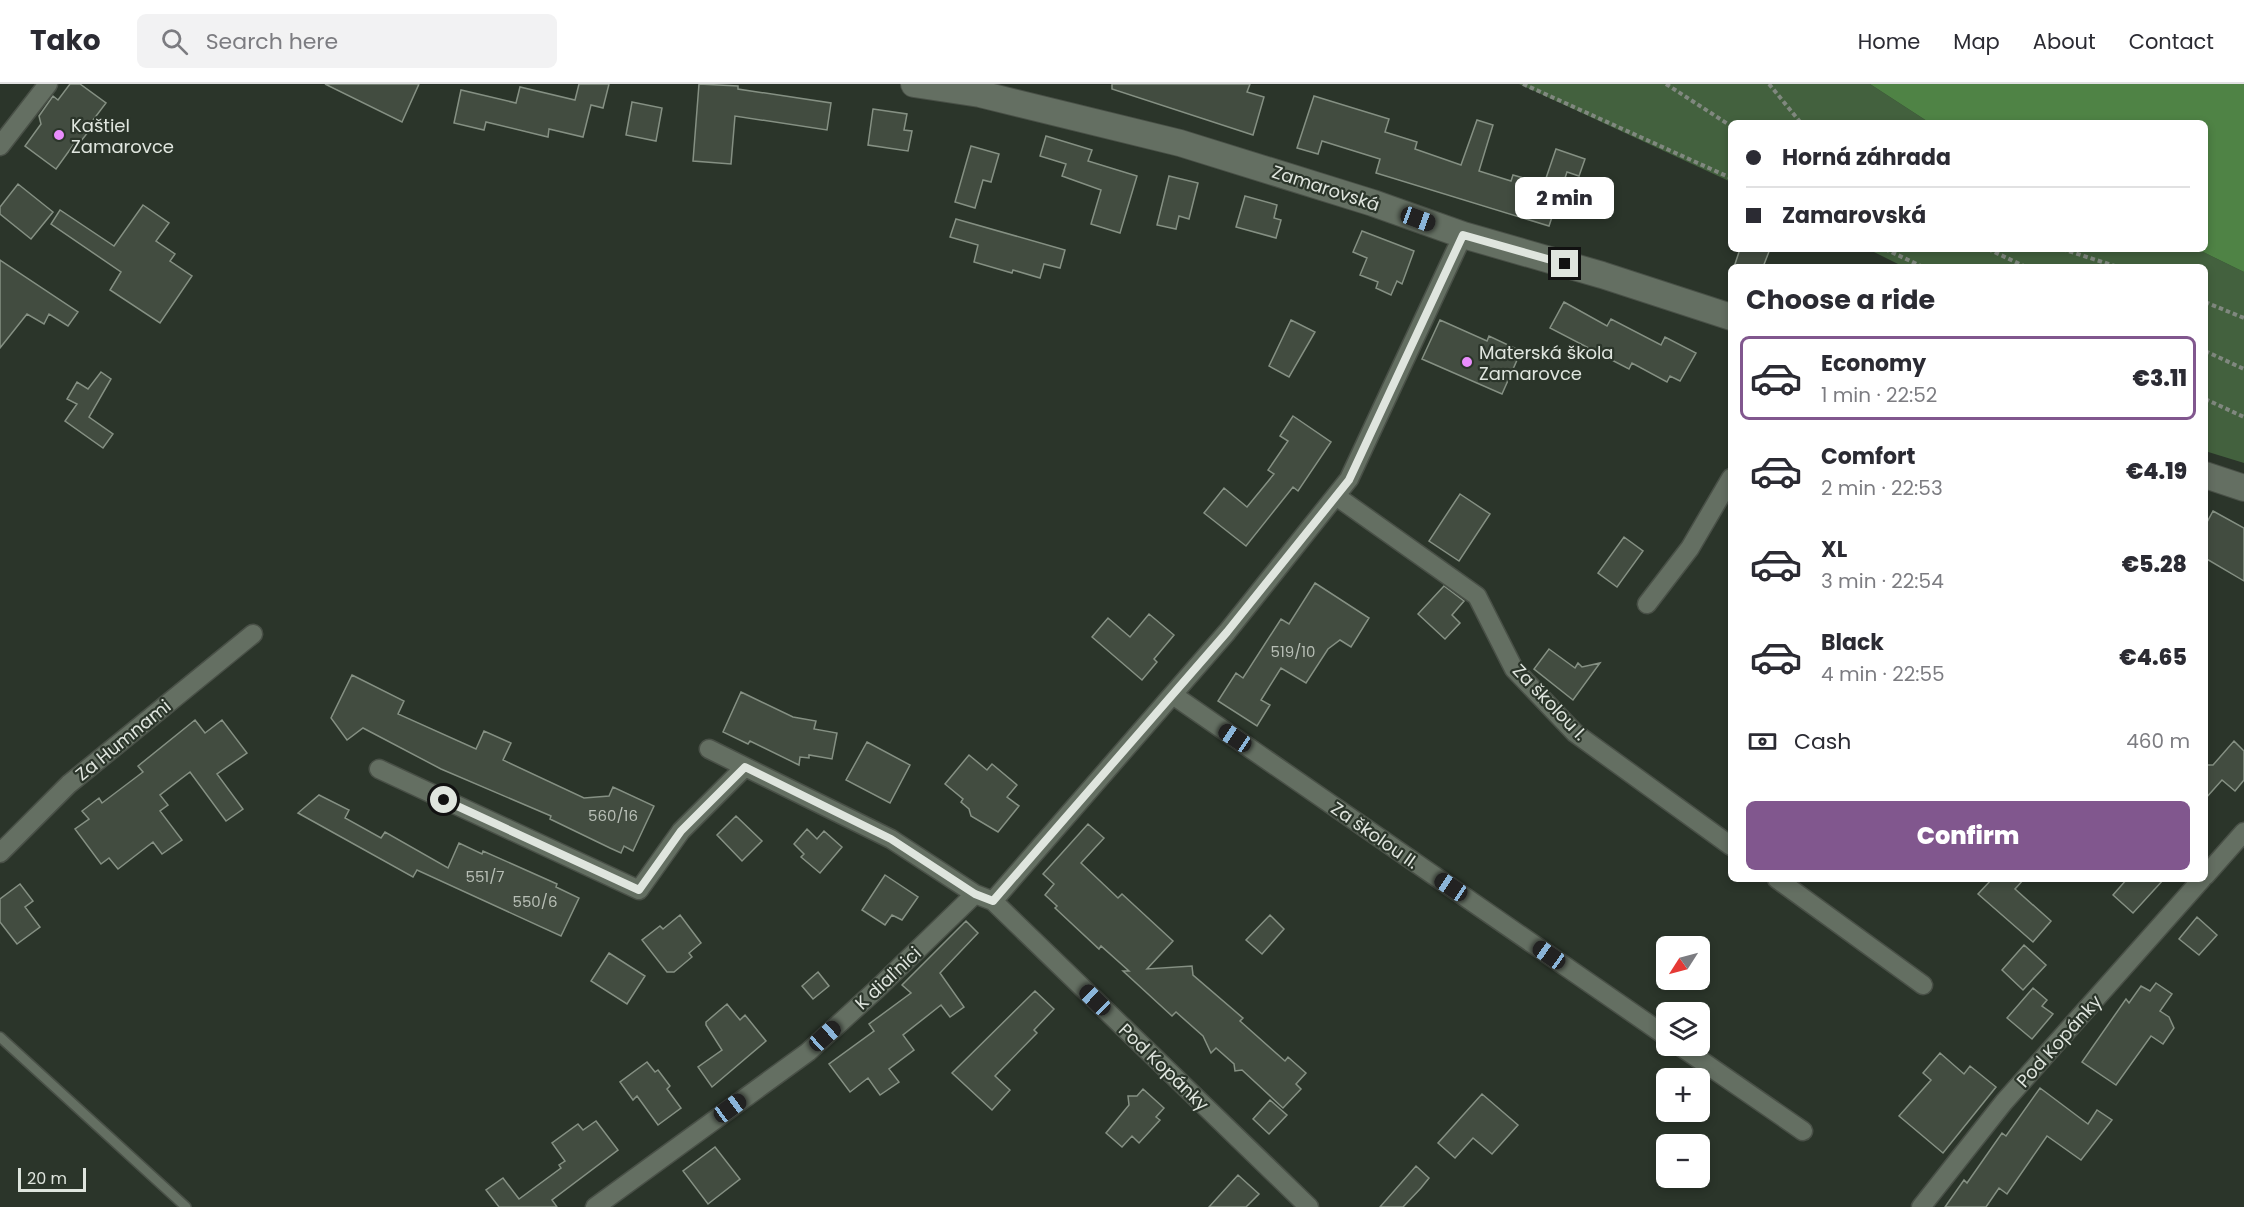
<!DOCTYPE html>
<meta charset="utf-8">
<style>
body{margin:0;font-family:Poppins,sans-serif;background:#f2f2f3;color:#2b2b33;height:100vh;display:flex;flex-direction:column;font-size:22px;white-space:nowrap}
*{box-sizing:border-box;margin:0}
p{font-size:20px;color:#7c7c81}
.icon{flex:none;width:33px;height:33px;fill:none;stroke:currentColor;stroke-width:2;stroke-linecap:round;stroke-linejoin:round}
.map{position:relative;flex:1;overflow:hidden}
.side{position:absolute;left:1728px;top:180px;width:480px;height:618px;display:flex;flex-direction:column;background:#fff;border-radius:9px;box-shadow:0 3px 9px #0003}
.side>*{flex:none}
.top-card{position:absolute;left:1728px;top:36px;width:480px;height:132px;border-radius:9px;box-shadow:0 3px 9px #0003;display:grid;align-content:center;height:132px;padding:0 18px;background:#fff}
.needle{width:39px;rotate:234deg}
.fabs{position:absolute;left:1656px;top:852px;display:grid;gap:12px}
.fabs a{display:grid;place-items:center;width:54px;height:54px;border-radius:9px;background:#fff;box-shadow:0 3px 9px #0003;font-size:30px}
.scale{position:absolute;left:18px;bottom:15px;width:68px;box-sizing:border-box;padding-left:6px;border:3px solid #dfe5de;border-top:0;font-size:16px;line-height:21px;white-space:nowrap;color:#dfe5de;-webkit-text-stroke:4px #2b352a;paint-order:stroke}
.end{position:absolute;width:27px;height:27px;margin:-14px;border:8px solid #dfe5de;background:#111;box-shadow:0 0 0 3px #111}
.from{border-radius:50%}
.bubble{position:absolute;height:42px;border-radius:9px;background:#fff;box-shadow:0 3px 9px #0003;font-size:20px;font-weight:800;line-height:42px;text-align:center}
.car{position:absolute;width:18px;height:36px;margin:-18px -9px;border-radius:8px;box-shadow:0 0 4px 2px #0007;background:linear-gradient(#222 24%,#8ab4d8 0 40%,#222 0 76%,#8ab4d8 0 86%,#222 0)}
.top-card b{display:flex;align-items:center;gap:21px;height:57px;font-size:22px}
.top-card b+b{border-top:2px solid #e1e1e2}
.top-card i{width:15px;height:15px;background:#2b2b33}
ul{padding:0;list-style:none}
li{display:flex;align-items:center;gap:18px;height:84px;margin:0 12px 9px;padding:0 6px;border:3px solid transparent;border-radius:9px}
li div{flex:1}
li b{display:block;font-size:22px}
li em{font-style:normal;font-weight:800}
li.current{border-color:#81578e}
li>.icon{width:54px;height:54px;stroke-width:1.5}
h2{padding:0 18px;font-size:27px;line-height:72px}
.pay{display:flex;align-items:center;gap:15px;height:66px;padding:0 18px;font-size:22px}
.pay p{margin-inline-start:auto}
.action{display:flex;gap:12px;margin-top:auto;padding:12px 18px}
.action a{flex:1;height:69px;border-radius:9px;background:#81578e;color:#fff;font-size:24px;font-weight:800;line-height:69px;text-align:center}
header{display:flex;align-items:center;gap:36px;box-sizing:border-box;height:84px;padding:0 30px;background:#fff;border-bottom:2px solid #e1e1e2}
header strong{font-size:28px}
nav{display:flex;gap:33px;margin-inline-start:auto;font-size:21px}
.search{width:420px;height:54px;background:#f2f2f3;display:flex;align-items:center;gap:15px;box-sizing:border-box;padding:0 21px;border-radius:9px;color:#7c7c81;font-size:22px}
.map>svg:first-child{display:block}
.green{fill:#43613e}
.water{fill:#4f8345}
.building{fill:#424c40;stroke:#859083;stroke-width:1.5}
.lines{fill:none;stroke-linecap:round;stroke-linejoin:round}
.lane-casing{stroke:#495047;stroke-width:12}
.street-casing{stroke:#495047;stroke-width:21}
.secondary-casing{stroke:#495047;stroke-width:28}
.path{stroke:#80887f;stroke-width:4;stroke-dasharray:4.5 3;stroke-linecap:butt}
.lane{stroke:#646f62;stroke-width:9}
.street{stroke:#646f62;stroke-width:18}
.secondary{stroke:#646f62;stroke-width:26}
.route{stroke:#dfe5de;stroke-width:8}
.poi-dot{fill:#ea8dfd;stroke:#2b352a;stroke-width:2}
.labels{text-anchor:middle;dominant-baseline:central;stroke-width:4.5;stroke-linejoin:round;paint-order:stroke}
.number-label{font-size:15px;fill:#b8bfb6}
.poi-label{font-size:18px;fill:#dfe5de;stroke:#2b352a;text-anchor:start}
.street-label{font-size:18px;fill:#dfe5de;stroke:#2b352a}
</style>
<header>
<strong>Tako</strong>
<div class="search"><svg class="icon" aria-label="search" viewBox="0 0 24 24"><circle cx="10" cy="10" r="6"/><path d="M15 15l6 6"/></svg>Search here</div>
<nav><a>Home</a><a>Map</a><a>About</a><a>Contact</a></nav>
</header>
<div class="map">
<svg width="2244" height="1123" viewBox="0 0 2244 1123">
<rect width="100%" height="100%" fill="#2b352a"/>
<path class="green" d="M 1519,0 L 1870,0 L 1930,39 L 1731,39 L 1731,98 Z
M 1868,165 L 2197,165 L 2244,188 L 2244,379 L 2205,367 L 2205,183 L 1904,183 Z"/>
<path class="water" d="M 1870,0 L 2244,0 L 2244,188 L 2197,165 L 2205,165 L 2205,39 L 1930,39 Z"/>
<path class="building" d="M 70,0 L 80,0 L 106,19 L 90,40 L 93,42 L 77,62 L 74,60 L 56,85 L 25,62 L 41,40 L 39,32 L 53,12 L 58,16 Z
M 325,0 L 419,0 L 402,38 Z
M 579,0 L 609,0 L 603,24 L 591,21 L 583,53 L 549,45 L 548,53 L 486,38 L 484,46 L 454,39 L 461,6 L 516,19 L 520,3 L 575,16 Z
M 699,0 L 738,2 L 738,5 L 831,19 L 827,46 L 735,32 L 731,80 L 693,77 Z
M 1112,0 L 1250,0 L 1247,8 L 1264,13 L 1253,51 L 1112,5 Z
M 1314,12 L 1389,35 L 1385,48 L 1417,58 L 1415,65 L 1461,81 L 1477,36 L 1493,41 L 1479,87 L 1511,97 L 1513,91 L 1544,100 L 1556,65 L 1585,75 L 1579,92 L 1567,88 L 1549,142 L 1376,89 L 1380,75 L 1322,57 L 1318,70 L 1297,64 Z
M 632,18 L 662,24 L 656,57 L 626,51 Z
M 873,25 L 907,30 L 904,46 L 912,47 L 908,67 L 868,61 Z
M 1046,52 L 1092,66 L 1088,77 L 1137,92 L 1120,149 L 1091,140 L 1101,106 L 1062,92 L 1066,80 L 1040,72 Z
M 971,62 L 999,70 L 991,98 L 983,96 L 975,124 L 955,118 Z
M 1169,92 L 1198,99 L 1189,135 L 1179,132 L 1176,145 L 1157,141 Z
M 18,100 L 53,128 L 31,155 L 0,130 L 0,123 Z
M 1245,112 L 1277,121 L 1274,134 L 1281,136 L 1276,154 L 1236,143 Z
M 143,121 L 169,139 L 156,157 L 175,170 L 170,177 L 192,192 L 160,239 L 110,206 L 121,188 L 51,140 L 60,126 L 114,162 Z
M 956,135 L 1065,166 L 1060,184 L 1044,180 L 1040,194 L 1013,186 L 1012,189 L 974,178 L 978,161 L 950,153 Z
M 1362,147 L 1414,167 L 1402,200 L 1397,197 L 1391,211 L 1376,204 L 1378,198 L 1360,191 L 1367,174 L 1353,168 Z
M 1740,165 L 1770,165 L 1763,183 L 1734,183 Z
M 0,176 L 78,228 L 68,242 L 49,230 L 44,240 L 27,230 L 0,264 Z
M 1564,218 L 1607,242 L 1611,235 L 1661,261 L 1665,253 L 1696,269 L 1680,297 L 1670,292 L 1667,298 L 1632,279 L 1629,285 L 1550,244 Z
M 1291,236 L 1315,248 L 1289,293 L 1269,282 Z
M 1440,236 L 1487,257 L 1489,252 L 1521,267 L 1502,310 L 1422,275 Z
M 101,288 L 111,295 L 89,333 L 113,350 L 103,364 L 65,337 L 77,320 L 67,315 L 77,298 L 88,305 Z
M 1293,332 L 1331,358 L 1298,407 L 1293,403 L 1246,462 L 1204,429 L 1224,404 L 1247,423 L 1274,390 L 1268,386 L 1288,357 L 1280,352 Z
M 1460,410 L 1490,430 L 1459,477 L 1429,457 Z
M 2213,427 L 2244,444 L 2244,497 L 2205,474 L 2205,442 Z
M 1624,453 L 1643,467 L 1617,503 L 1598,489 Z
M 1315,499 L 1369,534 L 1351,563 L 1340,556 L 1328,565 L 1306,599 L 1281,584 L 1261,616 L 1270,621 L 1257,642 L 1218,617 L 1236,589 L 1243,594 L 1281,535 L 1289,540 Z
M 1444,502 L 1464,517 L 1452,531 L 1460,539 L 1445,555 L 1418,530 Z
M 1149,530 L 1174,551 L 1154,575 L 1157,578 L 1142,596 L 1092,553 L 1108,534 L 1130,553 Z
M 1549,565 L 1575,584 L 1578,579 L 1582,583 L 1600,579 L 1573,616 L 1534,585 Z
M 352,591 L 404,617 L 398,630 L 476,665 L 484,647 L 511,659 L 503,676 L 584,714 L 609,712 L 613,703 L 654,722 L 633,767 L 624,762 L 621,769 L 610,764 L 550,735 L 551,732 L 441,685 L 363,644 L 347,656 L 331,634 Z
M 741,608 L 793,633 L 816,637 L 814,645 L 837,649 L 832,675 L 809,671 L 809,674 L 800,673 L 799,681 L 750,657 L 748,660 L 723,648 Z
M 195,636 L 205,649 L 222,636 L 247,669 L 217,690 L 243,725 L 226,737 L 190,688 L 160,711 L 168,721 L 160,727 L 182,756 L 162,770 L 153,758 L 118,785 L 109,774 L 101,780 L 75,745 L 89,735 L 82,727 L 99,714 L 102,719 L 143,688 L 138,682 Z
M 2234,657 L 2244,667 L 2244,696 L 2235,707 L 2222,696 L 2205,715 L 2205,681 L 2213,681 Z
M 867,658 L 910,681 L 890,719 L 846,696 Z
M 969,671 L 987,686 L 992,680 L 1017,701 L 1007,713 L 1019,722 L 998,748 L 971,732 L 969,725 L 961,718 L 963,715 L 945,700 Z
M 319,711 L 349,726 L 345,734 L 381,754 L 385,748 L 448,784 L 459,759 L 482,770 L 483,767 L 557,800 L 556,803 L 579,814 L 561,852 L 417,786 L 413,793 L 298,729 Z
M 736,732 L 762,757 L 742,777 L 717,751 Z
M 1088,740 L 1104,754 L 1081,779 L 1118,814 L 1122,810 L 1173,857 L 1147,885 L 1192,882 L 1193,891 L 1243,934 L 1240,937 L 1285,977 L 1288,973 L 1306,989 L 1296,1000 L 1301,1005 L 1283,1024 L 1242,986 L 1235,987 L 1234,980 L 1216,964 L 1211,969 L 1203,952 L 1176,928 L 1172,932 L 1123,887 L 1129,887 L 1101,862 L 1099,865 L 1055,824 L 1057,822 L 1045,811 L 1054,800 L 1043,790 Z
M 807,745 L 817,755 L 824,747 L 842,763 L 820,789 L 801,773 L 804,770 L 794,760 Z
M 885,791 L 918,813 L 902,836 L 892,831 L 885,841 L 862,826 Z
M 1992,795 L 2024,795 L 2015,805 L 2051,837 L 2033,858 L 1978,810 Z
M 2127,795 L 2164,795 L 2133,829 L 2113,811 Z
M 20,800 L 33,817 L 25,823 L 40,843 L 17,860 L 0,838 L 0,815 Z
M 680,831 L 701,859 L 689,869 L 692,873 L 674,888 L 667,888 L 642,856 L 660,842 L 663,845 Z
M 1270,831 L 1284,845 L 1262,870 L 1246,856 Z
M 2197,833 L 2217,851 L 2199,871 L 2179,855 Z
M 966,837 L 978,849 L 940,889 L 964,923 L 950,933 L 941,921 L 903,951 L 914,966 L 889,985 L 899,998 L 880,1011 L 868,994 L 850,1008 L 829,980 L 874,947 L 869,940 L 911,909 L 902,901 Z
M 2024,861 L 2046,881 L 2023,906 L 2002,886 Z
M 609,869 L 645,892 L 627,920 L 591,897 Z
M 818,888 L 829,902 L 813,915 L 802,902 Z
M 2156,899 L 2172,910 L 2160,927 L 2169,933 L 2174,944 L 2163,960 L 2151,952 L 2116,1001 L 2082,978 L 2126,915 L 2129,919 L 2141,902 L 2150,907 Z
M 2033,904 L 2047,916 L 2042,922 L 2053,930 L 2032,955 L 2007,934 Z
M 1035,907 L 1054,925 L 1034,946 L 1037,949 L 995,992 L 1010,1006 L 992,1026 L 952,989 Z
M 727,920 L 740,936 L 745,931 L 766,957 L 712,1003 L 698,983 L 722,966 L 706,941 L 706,938 Z
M 1940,969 L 1964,990 L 1970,982 L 1996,1003 L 1943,1069 L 1899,1032 L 1931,996 L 1923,989 Z
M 647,978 L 655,988 L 658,986 L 670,1002 L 667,1005 L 681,1024 L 658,1041 L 637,1012 L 633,1016 L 620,998 Z
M 2040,1004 L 2088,1040 L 2097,1026 L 2112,1036 L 2081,1076 L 2047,1052 L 2007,1110 L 1999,1104 L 1986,1123 L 1945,1123 L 1964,1096 L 1967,1099 L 2002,1049 L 2006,1052 Z
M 1143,1005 L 1164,1024 L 1156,1033 L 1160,1036 L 1139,1059 L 1132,1052 L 1122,1063 L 1106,1049 L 1129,1021 L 1128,1012 L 1137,1012 Z
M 1482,1010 L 1518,1041 L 1492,1070 L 1473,1054 L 1455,1074 L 1438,1059 Z
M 1270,1016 L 1287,1031 L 1269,1050 L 1253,1035 Z
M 596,1037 L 618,1066 L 552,1116 L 557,1123 L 499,1123 L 486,1106 L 503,1094 L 519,1115 L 561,1084 L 559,1081 L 565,1077 L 552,1059 L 578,1040 L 583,1046 Z
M 715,1063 L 740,1095 L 708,1120 L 683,1087 Z
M 1416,1082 L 1429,1094 L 1421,1104 L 1403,1123 L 1380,1123 Z
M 1238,1091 L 1259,1110 L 1246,1123 L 1209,1123 Z"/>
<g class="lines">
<defs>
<path id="lane" d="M 0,953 L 186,1123"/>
<path id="street" d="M 0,62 L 48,0
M 1336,412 L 1477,512 L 1514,585 L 1575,649 L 1731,762
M 1647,520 L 1690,464 L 1731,394
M 1173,611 L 1666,952
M 709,665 L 891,755 L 975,810 L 993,817 L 1309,1123
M 379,685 L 639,806 L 681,747 L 745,683
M 0,769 L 69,700 L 253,550
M 2205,792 L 2244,748
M 1777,795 L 1923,901
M 993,817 L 1227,548 L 1349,395 L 1463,151
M 1680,962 L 1803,1047
M 595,1123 L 808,968 L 877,905 L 975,810
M 1921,1123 L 2004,1018 L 2202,795"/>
<path id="secondary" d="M 914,0 L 980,10 L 1180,59 L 1373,119 L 1463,151 L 1602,191 L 1731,233
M 2205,391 L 2244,404"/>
</defs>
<use href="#lane" class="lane-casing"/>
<use href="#street" class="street-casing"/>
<use href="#secondary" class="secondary-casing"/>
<path class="path" d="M 1523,0 L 1731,94
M 1666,0 L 1731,42
M 1769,0 L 1801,39
M 1885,165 L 1923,183
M 1988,165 L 2026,183
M 2062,165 L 2118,183
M 2205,218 L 2244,234
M 2205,267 L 2244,285
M 2205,315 L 2244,333"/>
<use href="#lane" class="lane"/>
<use href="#street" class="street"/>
<use href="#secondary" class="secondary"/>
</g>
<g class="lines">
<path class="route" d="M 444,716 L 639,806 L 681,747 L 745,683 L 891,755 L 975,810 L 993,817 L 1227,548 L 1349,396 L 1463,151 L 1565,180"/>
</g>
<g class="poi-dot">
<circle cx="59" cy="51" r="6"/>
<circle cx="1467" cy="278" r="6"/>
</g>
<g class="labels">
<g class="number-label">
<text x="1293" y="567">519/10</text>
<text x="613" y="731">560/16</text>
<text x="485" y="792">551/7</text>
<text x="535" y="817">550/6</text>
</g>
<g class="poi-label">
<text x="71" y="41">Kaštiel<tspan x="71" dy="21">Zamarovce</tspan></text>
<text x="1479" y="268">Materská škola<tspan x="1479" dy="21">Zamarovce</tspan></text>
</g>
<g class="street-label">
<text transform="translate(1326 104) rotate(18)">Zamarovská</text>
<text transform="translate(1550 618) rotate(46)">Za školou I.</text>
<text transform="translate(123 656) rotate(-39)">Za Humnami</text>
<text transform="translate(1375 751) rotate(35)">Za školou II.</text>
<text transform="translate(888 894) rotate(-43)">K diaľnici</text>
<text transform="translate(2059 957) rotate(-48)">Pod Kopánky</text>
<text transform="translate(1164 983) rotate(44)">Pod Kopánky</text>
</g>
</g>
</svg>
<div class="fabs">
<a><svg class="needle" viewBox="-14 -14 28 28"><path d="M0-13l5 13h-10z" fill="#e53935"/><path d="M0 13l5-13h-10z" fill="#7c7c81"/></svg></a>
<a><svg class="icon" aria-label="layers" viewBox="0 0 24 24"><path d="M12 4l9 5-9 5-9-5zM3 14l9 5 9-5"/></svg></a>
<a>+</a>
<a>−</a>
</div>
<div class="scale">20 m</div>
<i class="end from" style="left:444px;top:716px"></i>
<i class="end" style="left:1565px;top:180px"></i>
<div class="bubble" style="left:1515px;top:93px;width:99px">2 min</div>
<i class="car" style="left:1418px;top:135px;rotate:110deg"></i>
<i class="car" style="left:1235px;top:654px;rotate:304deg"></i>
<i class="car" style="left:1451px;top:803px;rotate:304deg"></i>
<i class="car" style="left:1549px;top:871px;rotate:305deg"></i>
<i class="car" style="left:1095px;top:916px;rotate:314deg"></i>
<i class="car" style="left:825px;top:952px;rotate:48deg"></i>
<i class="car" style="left:730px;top:1024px;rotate:54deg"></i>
<div class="top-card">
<b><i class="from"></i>Horná záhrada</b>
<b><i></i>Zamarovská</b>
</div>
<section class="side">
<h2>Choose a ride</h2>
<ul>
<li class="current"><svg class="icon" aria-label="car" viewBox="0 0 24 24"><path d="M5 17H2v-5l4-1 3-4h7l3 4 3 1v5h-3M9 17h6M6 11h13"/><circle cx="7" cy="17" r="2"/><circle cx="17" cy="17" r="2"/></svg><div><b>Economy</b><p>1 min · 22:52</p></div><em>€3.11</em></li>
<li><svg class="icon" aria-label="car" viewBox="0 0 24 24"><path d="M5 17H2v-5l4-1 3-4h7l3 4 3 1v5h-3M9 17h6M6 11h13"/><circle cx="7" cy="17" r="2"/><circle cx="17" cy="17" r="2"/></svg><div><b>Comfort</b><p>2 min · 22:53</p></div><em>€4.19</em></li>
<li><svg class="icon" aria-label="car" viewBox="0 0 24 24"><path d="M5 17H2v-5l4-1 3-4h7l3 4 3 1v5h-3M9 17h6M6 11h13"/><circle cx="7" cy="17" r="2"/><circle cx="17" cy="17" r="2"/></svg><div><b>XL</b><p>3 min · 22:54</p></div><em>€5.28</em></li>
<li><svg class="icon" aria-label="car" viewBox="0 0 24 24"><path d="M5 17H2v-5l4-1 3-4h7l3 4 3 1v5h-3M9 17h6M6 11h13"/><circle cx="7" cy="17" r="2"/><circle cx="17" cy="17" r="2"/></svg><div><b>Black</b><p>4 min · 22:55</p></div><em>€4.65</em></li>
</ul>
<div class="pay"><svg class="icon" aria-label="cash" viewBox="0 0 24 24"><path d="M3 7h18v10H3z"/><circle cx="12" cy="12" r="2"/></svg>Cash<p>460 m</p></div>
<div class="action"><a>Confirm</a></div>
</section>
</div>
